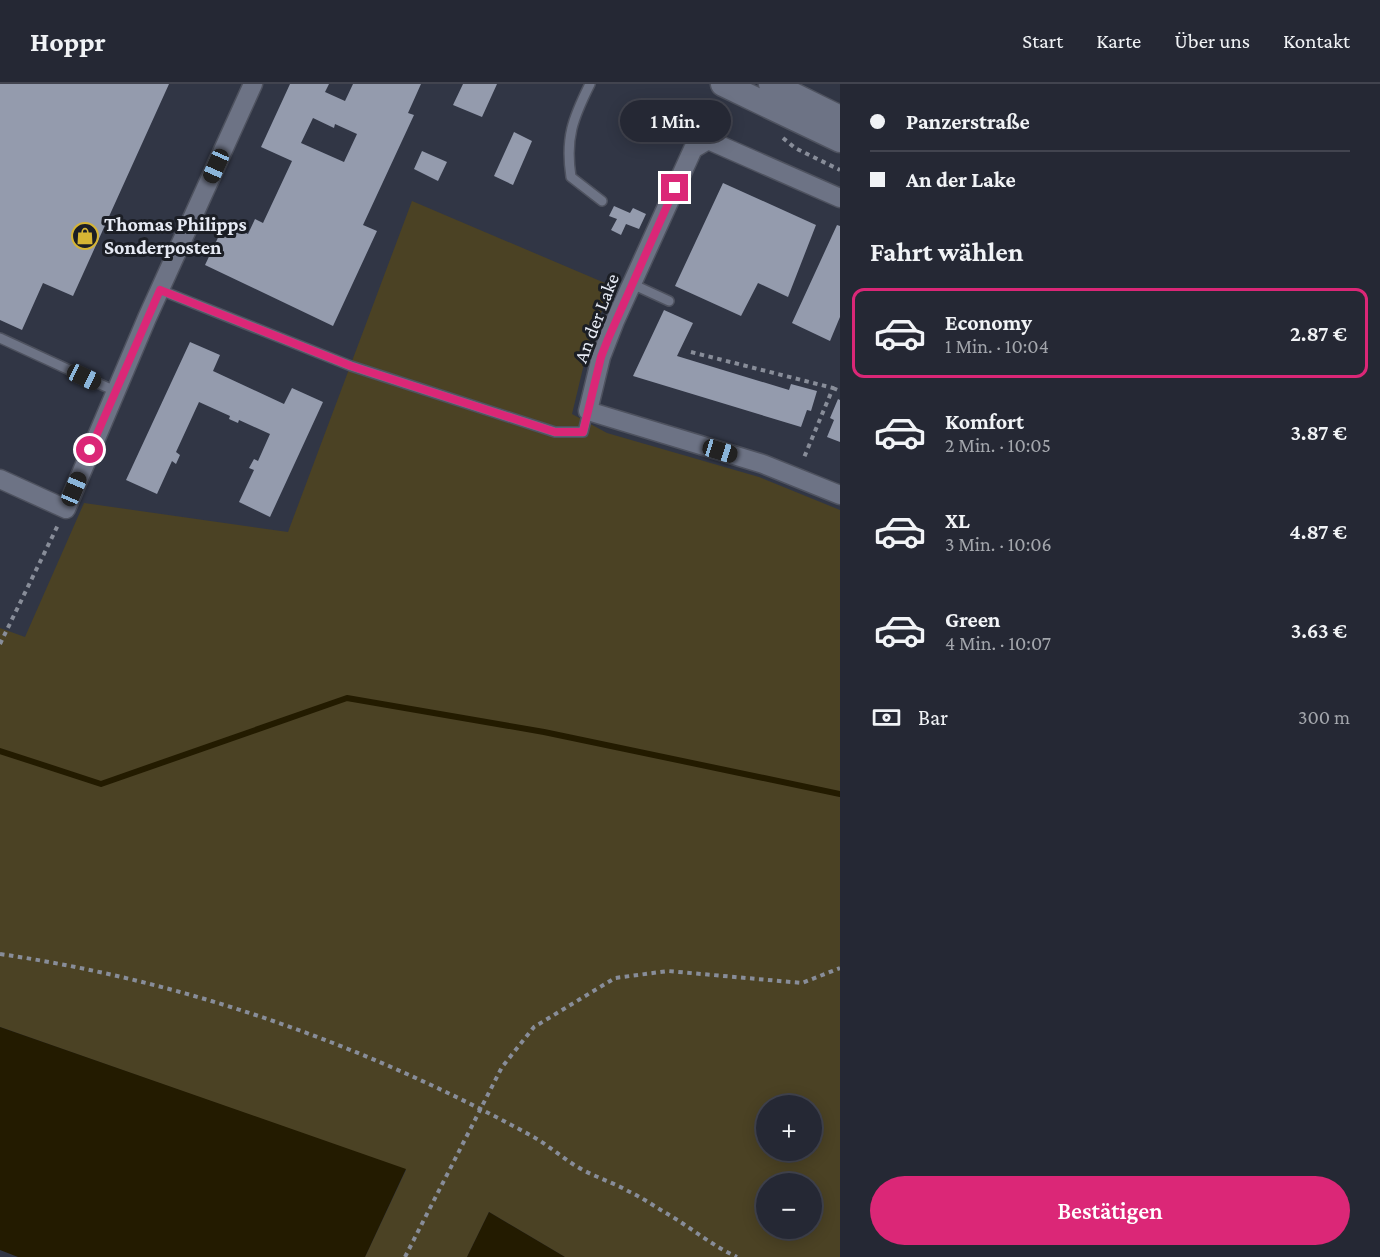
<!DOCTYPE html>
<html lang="de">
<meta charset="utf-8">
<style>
body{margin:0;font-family:"Crimson Pro",serif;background:#313440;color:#f1f3f6;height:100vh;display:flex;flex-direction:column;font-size:22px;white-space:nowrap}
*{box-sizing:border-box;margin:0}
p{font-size:20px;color:#a3a6ac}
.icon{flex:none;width:33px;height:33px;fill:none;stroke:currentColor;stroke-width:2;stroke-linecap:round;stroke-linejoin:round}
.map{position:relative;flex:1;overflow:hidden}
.side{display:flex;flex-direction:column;background:#252834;width:540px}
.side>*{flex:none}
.hud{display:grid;align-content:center;height:132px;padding:0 30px;background:#252834}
.buttons{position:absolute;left:756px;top:1011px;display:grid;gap:12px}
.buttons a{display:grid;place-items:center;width:66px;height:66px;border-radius:50%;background:#252834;box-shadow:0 3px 15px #0003,0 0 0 2px #42444f;font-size:30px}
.end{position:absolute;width:27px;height:27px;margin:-14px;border:8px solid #db2777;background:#fff;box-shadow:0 0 0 3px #fff}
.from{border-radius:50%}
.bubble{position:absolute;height:42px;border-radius:21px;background:#252834;box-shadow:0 3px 15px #0003,0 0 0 2px #42444f;font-size:20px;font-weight:600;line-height:42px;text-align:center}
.car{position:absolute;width:18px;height:36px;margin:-18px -9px;border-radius:8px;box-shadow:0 0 4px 2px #0007;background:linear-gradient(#222 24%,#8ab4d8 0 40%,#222 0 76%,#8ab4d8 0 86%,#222 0)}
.hud b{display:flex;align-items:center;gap:21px;height:57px;font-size:22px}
.hud b+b{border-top:2px solid #42444f}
.hud i{width:15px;height:15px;background:#f1f3f6}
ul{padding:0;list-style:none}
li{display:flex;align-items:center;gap:18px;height:90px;margin:0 12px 9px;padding:0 18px;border:3px solid transparent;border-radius:12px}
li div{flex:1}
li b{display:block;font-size:22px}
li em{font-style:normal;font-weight:600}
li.current{border-color:#db2777}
li>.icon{width:54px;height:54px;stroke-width:1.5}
h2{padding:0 30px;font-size:27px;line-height:72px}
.pay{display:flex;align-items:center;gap:15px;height:66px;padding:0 30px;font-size:22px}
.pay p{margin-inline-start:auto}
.action{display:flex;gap:12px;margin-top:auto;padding:12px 30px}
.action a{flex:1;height:69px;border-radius:36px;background:#db2777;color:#fff;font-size:24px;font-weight:600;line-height:69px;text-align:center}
header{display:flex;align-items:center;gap:36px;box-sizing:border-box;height:84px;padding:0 30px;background:#252834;border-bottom:2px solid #42444f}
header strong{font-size:28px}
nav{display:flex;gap:33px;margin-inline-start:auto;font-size:21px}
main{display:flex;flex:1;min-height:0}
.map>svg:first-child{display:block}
.green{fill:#4b4224;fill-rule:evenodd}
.water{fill:#231b00}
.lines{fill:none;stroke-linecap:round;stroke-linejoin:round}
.stream{stroke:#231b00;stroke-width:6}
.building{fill:#949bad;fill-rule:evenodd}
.lane-casing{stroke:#4e525f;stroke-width:12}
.street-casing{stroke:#4e525f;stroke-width:21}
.secondary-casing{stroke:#4e525f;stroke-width:27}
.path{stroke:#888d99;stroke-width:4;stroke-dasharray:4.5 4.5;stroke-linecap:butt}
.lane{stroke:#6d7385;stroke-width:9}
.street{stroke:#6d7385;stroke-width:18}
.secondary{stroke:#6d7385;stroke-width:24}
.route{stroke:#db2777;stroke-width:8}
.labels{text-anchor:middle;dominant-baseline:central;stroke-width:6;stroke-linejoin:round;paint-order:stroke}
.poi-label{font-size:20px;font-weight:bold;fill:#e6eaf4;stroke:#1b1e25;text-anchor:start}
.street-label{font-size:20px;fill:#e6eaf4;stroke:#1b1e25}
</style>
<header>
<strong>Hoppr</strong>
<nav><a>Start</a><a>Karte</a><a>Über uns</a><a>Kontakt</a></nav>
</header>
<main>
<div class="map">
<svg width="840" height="1173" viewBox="0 0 840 1173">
<rect width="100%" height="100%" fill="#313645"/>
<path class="green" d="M 412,117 L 612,202 L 589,259 L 572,330 L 607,349 L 759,393 L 840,426 L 840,1173 L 565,1173 L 489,1128 L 467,1173 L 365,1173 L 406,1086 L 0,943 L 0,544 L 25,553 L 84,419 L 288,448 ZM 766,1022 L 812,1022 L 812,1066 L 766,1066 ZM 766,1100 L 812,1100 L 812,1144 L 766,1144 Z"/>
<path class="water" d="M 0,943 L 406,1085 L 365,1173 L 18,1173 L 0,1166 Z
M 489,1128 L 565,1173 L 467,1173 Z"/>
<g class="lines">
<path class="stream" d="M 0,667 L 101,700 L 347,614 L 544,648 L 840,710"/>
</g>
<path class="building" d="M 0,0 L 169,0 L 73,212 L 43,199 L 22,246 L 0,236 Z
M 290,0 L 329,0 L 325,8 L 345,17 L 353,0 L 421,0 L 408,29 L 414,31 L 363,141 L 377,147 L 333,242 L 205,181 L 225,139 L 248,150 L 255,135 L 263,139 L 292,77 L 261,63 ZM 313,34 L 334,44 L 335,40 L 357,50 L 344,78 L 301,59 Z
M 463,0 L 497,0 L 482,33 L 453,21 Z
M 514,48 L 532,57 L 513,101 L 494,92 Z
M 422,67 L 447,78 L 438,97 L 414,85 Z
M 723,99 L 816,141 L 788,213 L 758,199 L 741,232 L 675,202 Z
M 614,122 L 630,129 L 633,124 L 646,130 L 639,145 L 626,140 L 621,151 L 611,146 L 617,135 L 609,132 Z
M 837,141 L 840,142 L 840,233 L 830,257 L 792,239 Z
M 664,226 L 693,239 L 677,272 L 789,306 L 791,300 L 817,307 L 811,327 L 807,326 L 801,343 L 633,292 Z
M 190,258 L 220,271 L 213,287 L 284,320 L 292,304 L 323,318 L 270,433 L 239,418 L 254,386 L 249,384 L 254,375 L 258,377 L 270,350 L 239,336 L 238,339 L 229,335 L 230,332 L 199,318 L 176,368 L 180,371 L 176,380 L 172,377 L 157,410 L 126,396 Z
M 838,315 L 840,316 L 840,358 L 827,353 L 834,336 L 830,334 Z"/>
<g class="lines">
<defs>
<path id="lane" d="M 590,0 C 573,34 565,54 571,93 L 602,117
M 632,200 L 669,217
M 160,206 L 351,282 L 555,348 L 583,348 L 588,327
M 0,254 L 115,307"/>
<path id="street" d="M 840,114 L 708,56 L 693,65 L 615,237 L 601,273 L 588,327 L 763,380 L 840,411
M 0,395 L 66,425 L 147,234 L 253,0"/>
<path id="secondary" d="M 723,0 L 840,56
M 771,0 L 840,34"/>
</defs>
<use href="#lane" class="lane-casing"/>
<use href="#street" class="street-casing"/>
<use href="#secondary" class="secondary-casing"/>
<path class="path" d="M 783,54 L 795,64 L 840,86
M 691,268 L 833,304 L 803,376
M 833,304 L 840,307
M 0,560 L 59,439
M 0,870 C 186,897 365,961 530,1051 C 549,1061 564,1076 583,1086 C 598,1094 614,1099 628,1107 C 643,1114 657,1124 671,1132 C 694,1146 713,1162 737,1173
M 405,1173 L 502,983 L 534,943 L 615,894 L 668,887 L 802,899 L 840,884"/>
<use href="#lane" class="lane"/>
<use href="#street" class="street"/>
<use href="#secondary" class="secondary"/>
</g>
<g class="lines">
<path class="route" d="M 90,366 L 160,206 L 351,282 L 555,348 L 583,348 L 601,273 L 608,255 L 675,104"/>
</g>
<defs>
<symbol id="shop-ring" viewBox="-11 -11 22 22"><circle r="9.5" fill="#1b1e25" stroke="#d6b534" stroke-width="1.5"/><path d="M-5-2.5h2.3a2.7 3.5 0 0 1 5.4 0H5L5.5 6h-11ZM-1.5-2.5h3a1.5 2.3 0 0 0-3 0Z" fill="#d6b534"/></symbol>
</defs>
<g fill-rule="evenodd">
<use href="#shop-ring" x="70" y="137" width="30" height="30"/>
</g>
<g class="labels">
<g class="poi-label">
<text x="104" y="140">Thomas Philipps<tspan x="104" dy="23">Sonderposten</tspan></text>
</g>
<g class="street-label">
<text transform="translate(596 234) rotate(-69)">An der Lake</text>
</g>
</g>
</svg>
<div class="buttons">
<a>+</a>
<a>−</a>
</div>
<i class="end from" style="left:90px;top:366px"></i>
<i class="end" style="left:675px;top:104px"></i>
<div class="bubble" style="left:620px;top:16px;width:111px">1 Min.</div>
<i class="car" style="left:216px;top:82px;rotate:204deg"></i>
<i class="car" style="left:84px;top:293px;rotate:115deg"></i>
<i class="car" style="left:720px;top:367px;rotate:107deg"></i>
<i class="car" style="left:74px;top:405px;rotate:23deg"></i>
</div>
<section class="side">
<div class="hud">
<b><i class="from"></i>Panzerstraße</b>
<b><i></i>An der Lake</b>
</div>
<h2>Fahrt wählen</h2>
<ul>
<li class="current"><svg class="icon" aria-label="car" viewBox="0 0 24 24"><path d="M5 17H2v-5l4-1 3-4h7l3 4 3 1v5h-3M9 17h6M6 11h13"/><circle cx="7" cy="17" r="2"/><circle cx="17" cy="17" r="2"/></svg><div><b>Economy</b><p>1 Min. · 10:04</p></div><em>2.87 €</em></li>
<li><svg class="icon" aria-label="car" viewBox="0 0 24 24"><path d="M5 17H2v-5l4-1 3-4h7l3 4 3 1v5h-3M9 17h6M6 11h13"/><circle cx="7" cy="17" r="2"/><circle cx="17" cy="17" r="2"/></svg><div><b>Komfort</b><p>2 Min. · 10:05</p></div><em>3.87 €</em></li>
<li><svg class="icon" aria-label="car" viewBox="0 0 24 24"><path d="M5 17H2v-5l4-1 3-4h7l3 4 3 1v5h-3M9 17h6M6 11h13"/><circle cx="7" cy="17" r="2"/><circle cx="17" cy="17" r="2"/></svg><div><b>XL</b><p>3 Min. · 10:06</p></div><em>4.87 €</em></li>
<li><svg class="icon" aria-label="car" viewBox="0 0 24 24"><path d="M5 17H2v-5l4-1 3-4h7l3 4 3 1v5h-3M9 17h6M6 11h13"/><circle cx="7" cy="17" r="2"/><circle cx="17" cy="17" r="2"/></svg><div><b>Green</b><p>4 Min. · 10:07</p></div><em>3.63 €</em></li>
</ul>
<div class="pay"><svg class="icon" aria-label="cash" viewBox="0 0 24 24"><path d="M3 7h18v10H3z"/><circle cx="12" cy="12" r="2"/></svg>Bar<p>300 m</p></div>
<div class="action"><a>Bestätigen</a></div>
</section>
</main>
